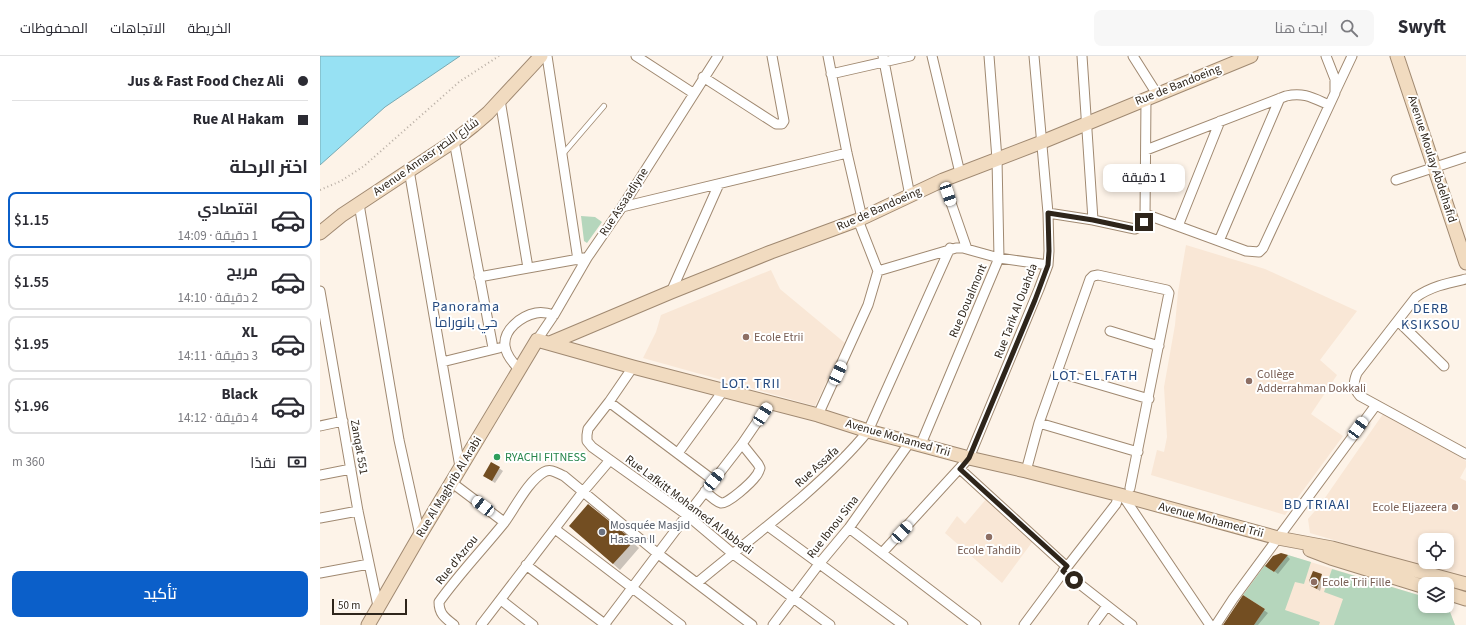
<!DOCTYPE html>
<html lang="ar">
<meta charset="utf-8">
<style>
body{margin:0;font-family:"Source Sans 3",Cairo,sans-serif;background:#f7f7f7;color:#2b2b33;direction:rtl;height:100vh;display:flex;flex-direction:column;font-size:15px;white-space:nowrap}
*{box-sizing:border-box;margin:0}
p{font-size:13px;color:#7c7c81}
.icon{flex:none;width:22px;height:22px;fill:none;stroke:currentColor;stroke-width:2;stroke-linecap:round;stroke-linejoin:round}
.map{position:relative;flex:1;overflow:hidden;direction:ltr}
.details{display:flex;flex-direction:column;background:#fff;width:320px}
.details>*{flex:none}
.top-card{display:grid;align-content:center;height:88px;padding:0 12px;background:#fff}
.tools{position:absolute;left:1098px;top:477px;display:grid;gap:8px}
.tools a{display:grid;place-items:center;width:36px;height:36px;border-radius:8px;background:#fff;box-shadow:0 2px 6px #0003;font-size:20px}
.scale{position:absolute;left:12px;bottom:10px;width:75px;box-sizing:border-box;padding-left:4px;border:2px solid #2e251b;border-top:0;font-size:11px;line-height:14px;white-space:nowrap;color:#2e251b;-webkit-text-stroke:3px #fff;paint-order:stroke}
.end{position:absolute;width:18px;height:18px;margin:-9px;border:5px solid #2e251b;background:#fff;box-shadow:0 0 0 2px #fff}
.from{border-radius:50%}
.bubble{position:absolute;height:28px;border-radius:8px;background:#fff;box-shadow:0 2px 6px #0003;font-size:13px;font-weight:600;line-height:28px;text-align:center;direction:rtl}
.car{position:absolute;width:12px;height:24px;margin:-12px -6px;border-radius:5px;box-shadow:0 0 3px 1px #0007;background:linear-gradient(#fff 24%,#345 0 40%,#fff 0 76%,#345 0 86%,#fff 0)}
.top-card b{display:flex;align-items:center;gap:14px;height:38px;font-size:15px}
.top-card b+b{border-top:1px solid #e1e1e2}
.top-card i{width:10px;height:10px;background:#2b2b33}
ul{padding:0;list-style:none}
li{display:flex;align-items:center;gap:12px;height:56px;margin:0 8px 6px;padding:0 4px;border:2px solid #e1e1e2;border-radius:8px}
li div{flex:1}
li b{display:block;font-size:15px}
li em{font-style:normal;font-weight:600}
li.active{border-color:#0b5fc9}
li>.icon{width:36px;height:36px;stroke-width:1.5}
h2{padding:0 12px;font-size:18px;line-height:48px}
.pay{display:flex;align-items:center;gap:10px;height:44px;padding:0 12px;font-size:15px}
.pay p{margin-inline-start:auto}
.cta{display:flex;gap:8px;margin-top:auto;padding:8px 12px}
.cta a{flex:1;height:46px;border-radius:8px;background:#0b5fc9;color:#fff;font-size:16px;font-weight:600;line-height:46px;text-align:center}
header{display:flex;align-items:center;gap:24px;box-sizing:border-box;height:56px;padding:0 20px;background:#fff;border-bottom:1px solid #e1e1e2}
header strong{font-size:19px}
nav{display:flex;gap:22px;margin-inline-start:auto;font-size:14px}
.search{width:280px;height:36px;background:#f7f7f7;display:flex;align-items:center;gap:10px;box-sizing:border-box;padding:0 14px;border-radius:8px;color:#7c7c81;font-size:15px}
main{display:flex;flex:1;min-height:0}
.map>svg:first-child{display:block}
.education{fill:#f9e7d6;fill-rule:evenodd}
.green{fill:#b5d6bc}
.water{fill:#97e1f3;stroke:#78a9b2}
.shadow{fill:#0003}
.building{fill:#734e22}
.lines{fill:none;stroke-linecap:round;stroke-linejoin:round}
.lane-casing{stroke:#a08971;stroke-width:6}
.street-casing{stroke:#a08971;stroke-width:11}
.secondary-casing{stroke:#a08971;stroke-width:15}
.path{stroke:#b8aea4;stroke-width:2;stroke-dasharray:1 3;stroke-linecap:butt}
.lane{stroke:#fff;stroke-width:4.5}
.street{stroke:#fff;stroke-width:9}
.secondary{stroke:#f1dbc0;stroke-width:13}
.route{stroke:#2e251b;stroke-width:5}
.education-dot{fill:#8d6e63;stroke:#fff;stroke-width:1.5}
.leisure-dot{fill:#2e9e5b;stroke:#fff;stroke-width:1.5}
.worship-dot{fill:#6b7280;stroke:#fff;stroke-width:1.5}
.labels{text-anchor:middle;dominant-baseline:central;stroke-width:4;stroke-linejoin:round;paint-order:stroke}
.street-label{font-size:12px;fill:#2e251b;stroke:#fff}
.education-label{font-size:12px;fill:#785e54;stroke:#fff;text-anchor:start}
.leisure-label{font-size:12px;fill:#27864d;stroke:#fff;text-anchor:start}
.worship-label{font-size:12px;fill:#5b616d;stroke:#fff;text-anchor:start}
.quarter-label{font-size:14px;letter-spacing:1px;fill:#24497f;stroke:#fff}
</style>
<header>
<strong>Swyft</strong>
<div class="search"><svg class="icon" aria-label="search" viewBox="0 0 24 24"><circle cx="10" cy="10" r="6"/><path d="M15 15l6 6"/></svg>ابحث هنا</div>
<nav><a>الخريطة</a><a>الاتجاهات</a><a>المحفوظات</a></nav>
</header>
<main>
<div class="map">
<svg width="1146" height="569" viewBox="0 0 1146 569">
<rect width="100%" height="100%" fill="#fdf3e8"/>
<path class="education" d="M 866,189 L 945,213 L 1037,255 L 1000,304 L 1017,319 L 991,358 L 1023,380 L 965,459 L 831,419 L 837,394 L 844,396 L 847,381 L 844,331 L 855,269 L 858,236 Z
M 451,214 L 460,233 L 525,287 L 495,350 L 323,302 L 336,276 L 341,259 Z
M 1063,358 L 1073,359 L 1146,405 L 1146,411 L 1140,422 L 1146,425 L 1146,523 L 990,477 L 988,463 L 1000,449 ZM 1105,484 L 1127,484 L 1127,506 L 1105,506 Z
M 667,442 L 713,485 L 682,527 L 625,477 L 637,460 L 645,468 Z
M 961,497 L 1105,541 L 1105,550 L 1127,550 L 1127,548 L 1135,569 L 934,569 L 945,553 L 923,539 L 953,500 Z"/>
<path class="green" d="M 261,160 L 275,161 L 282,166 L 267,187 L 264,185 Z
M 968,499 L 991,506 L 984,528 L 975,526 L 965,554 L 1000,566 L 999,569 L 934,569 L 945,553 L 923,539 L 945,509 L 954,516 Z
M 1012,513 L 1105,541 L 1105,550 L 1127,550 L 1127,548 L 1135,569 L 1014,569 L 1023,543 L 1004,536 Z"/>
<path class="water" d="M 0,0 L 140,0 L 65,51 L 0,109 Z"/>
<path class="shadow" d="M 172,407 L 183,415 L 175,427 L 167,422 Z
M 268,449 L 319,492 L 300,514 L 257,476 Z
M 967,500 L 970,503 L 958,518 L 950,512 Z
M 1001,519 L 1004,522 L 1000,535 L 992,530 Z
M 924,540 L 948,557 L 938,569 L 906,569 Z"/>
<path class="building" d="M 171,406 L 180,411 L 172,425 L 163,420 Z
M 268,448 L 314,485 L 293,508 L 249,470 Z
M 961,497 L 968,499 L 954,516 L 945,510 L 953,500 Z
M 993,515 L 1002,518 L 997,533 L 991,530 L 989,525 Z
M 923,539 L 945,553 L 934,569 L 903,569 Z"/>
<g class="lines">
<defs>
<path id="lane" d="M 242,99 L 284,50"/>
<path id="street" d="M 227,0 L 258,204
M 316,0 L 373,37
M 508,0 L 527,97 L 542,162
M 563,0 L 590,140
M 612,0 L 640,117
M 762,0 L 773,164
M 813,0 L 837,38
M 511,18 L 590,0
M 383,21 L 456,68 L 462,68 L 464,65 L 452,0
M 1016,34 L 1032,0
M 180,44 L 208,212
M 134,85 L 173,292
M 826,94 L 966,40 C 984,36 993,42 1009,49
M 89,114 L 140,411
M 623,124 L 647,193
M 1076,124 L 1146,101
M 39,148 L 79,384 L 100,479
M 302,151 L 527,97
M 728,157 L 773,164 L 810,172 L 815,173 L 823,169 L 825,162 L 826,42
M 825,158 L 926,195 L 939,196 L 943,192 L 1015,37 L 1015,23 L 1006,0
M 858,170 L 900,65
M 899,185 L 960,42
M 558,215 L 636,192 L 643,192 L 679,202 L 728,209
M 159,221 L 264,202
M 1146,223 C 1128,227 1112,230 1096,241 L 1037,317 C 1033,327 1033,332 1040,340 L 1146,398
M 0,235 L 38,455 L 58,550
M 351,236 L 399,128
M 1078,265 L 1124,310
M 790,275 L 839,290
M 217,284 L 234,259 L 267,202 L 302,151 L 398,0
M 122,306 L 179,292
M 313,311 L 289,346 L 268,373 L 267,379 L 267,385 L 272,391 L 290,404 L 367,459 L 412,497 L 510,569
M 199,313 C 193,307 186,299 185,290 C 183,274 201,260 216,257 C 222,256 228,257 234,259
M 737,316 L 829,343
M 289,346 L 393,424
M 498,359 L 548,249 L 558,215 L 538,164
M 719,367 L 818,396
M 0,370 L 23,365
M 601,388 L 679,202 L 677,103 L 669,0
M 358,397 L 403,335
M 640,413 L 747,511
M 706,415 L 719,367 L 770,223 L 773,220 L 778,219 L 847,234 L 849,237 L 810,432
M 0,419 L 31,413
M 131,426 L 184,466
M 385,435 C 389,439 395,445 401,447 C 408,448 431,427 436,420 C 438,418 439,415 440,412 L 438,408 L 422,388
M 803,440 L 890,569
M 0,462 L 38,455
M 448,470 L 583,569
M 529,472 L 656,569
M 235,473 L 361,569
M 562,497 L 649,402 L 719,233 L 728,209 L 729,195 L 728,157 L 714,0
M 206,509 L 286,569
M 743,515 L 812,569
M 0,517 L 49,508
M 377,527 C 412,498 447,471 481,442 C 505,421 528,400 548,375 L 630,192
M 181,544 L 213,569
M 134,569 C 125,562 119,558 119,546 C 139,518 163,493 184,467 C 195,452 208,425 224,416 C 231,412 237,417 244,420 L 337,497 L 432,569
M 161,569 L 262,437 L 290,404
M 284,569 L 367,459 L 422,388 L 450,347
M 453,569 L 499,508 L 529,472 L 590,386
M 704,569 L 747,511 L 796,448 L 799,439
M 773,569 L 787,550
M 896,569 L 913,543 L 1056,349"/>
<path id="secondary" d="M 1077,0 L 1146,207
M 0,177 L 22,159 L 134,85 L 153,70 L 168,57 L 221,0
M 230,287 L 351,236 L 451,196 L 538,164 L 623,124 L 722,86 L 931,0
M 990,494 L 1011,502 L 1105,531
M 1127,537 L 1146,543
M 48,569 L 100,479 L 217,284 L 313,311 L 498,359 L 548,375 L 649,402 L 706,415 L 808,441 L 958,482 L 1012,492 L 1146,528"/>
</defs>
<use href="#lane" class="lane-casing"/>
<use href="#street" class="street-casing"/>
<use href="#secondary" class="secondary-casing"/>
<path class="path" d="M 0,134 L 21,125 L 44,110 L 139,26 L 179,0"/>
<use href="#lane" class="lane"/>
<use href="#street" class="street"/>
<use href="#secondary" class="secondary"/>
</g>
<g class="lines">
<path class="route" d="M 754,524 L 743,515 L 747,510 L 640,413 L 649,402 L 715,244 L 728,209 L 729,195 L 728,157 L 773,164 L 815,173 L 823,170 L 824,166"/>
</g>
<g class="education-dot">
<circle cx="426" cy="281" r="4"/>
<circle cx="929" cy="325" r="4"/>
<circle cx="1135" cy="451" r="4"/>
<circle cx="669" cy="481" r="4"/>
<circle cx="994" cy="526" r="4"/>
</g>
<circle class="leisure-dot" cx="177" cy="401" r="4"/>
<circle class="worship-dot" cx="282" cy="476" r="4"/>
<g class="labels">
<g class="street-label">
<text transform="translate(858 29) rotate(-22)">Rue de Bandoeing</text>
<text transform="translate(106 101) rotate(-35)">Avenue Annasr شارع النصر</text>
<text transform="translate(1112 103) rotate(72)">Avenue Moulay Abdelhafid</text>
<text transform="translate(304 146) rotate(-57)">Rue Assaadiyne</text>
<text transform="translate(559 153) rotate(-24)">Rue de Bandoeing</text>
<text transform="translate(648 245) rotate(-67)">Rue Doualmont</text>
<text transform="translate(696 255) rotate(-69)">Rue Tarik Al Ouahda</text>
<text transform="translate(578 382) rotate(16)">Avenue Mohamed Trii</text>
<text transform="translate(39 391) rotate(80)">Zanqat 551</text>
<text transform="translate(497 411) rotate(-42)">Rue Assafa</text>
<text transform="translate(129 431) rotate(-59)">Rue Al Maghrib Al Arabi</text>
<text transform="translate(369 449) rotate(37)">Rue Lafkitt Mohamed Al Abbadi</text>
<text transform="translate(891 464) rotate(15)">Avenue Mohamed Trii</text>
<text transform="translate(513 471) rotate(-52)">Rue Ibnou Sina</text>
<text transform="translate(137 504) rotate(-51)">Rue d'Azrou</text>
</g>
<g class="education-label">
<text x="434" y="281">Ecole Etrii</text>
<text x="937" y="318">Collège<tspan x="937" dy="14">Adderrahman Dokkali</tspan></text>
<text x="1127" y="451" text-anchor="end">Ecole Eljazeera</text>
<text x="669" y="494" text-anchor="middle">Ecole Tahdib</text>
<text x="1002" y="526">Ecole Trii Fille</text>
</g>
<g class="leisure-label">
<text x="185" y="401">RYACHI FITNESS</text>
</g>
<g class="worship-label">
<text x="290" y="469">Mosquée Masjid<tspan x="290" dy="14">Hassan II</tspan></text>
</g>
<g class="quarter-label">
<text x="146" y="251">Panorama<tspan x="146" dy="16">حي بانوراما</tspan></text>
<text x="1111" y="253">DERB<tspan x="1111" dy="16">KSIKSOU</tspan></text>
<text x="775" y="320">LOT. EL FATH</text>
<text x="431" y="328">LOT. TRII</text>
<text x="997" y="449">BD TRIAAI</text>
</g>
</g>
</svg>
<div class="tools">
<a><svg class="icon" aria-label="locate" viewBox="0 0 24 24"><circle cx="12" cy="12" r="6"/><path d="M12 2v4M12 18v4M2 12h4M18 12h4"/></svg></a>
<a><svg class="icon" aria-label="layers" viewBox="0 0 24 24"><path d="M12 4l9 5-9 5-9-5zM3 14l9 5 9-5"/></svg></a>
</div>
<div class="scale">50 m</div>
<i class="end from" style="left:754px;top:524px"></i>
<i class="end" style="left:824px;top:166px"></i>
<div class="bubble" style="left:783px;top:108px;width:82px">1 دقيقة</div>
<i class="car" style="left:628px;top:138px;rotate:161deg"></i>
<i class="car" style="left:518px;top:317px;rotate:25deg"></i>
<i class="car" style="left:443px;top:358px;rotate:33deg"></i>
<i class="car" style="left:1038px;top:372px;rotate:36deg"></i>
<i class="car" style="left:394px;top:424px;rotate:39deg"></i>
<i class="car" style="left:163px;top:450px;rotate:308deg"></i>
<i class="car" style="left:582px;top:476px;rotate:43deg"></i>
</div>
<section class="details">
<div class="top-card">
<b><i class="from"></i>Jus &amp; Fast Food Chez Ali</b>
<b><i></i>Rue Al Hakam</b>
</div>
<h2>اختر الرحلة</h2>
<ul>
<li class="active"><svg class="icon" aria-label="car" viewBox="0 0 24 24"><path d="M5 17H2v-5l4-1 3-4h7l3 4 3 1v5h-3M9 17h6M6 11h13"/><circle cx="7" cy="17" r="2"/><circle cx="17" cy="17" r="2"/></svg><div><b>اقتصادي</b><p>1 دقيقة · 14:09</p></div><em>$1.15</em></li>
<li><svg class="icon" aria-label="car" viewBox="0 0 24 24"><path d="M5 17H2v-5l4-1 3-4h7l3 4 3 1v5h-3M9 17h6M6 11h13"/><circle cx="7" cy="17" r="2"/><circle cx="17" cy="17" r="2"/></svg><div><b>مريح</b><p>2 دقيقة · 14:10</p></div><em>$1.55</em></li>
<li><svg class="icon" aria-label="car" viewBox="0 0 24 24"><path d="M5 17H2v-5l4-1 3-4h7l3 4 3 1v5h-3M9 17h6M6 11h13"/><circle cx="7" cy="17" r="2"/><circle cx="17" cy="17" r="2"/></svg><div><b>XL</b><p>3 دقيقة · 14:11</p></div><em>$1.95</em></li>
<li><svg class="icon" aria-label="car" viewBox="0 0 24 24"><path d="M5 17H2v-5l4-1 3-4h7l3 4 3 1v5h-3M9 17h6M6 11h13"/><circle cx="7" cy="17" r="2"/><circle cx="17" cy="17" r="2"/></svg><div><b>Black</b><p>4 دقيقة · 14:12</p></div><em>$1.96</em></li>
</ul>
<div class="pay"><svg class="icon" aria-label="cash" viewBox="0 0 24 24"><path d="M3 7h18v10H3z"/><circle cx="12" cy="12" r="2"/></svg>نقدًا<p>360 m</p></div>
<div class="cta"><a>تأكيد</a></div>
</section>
</main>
